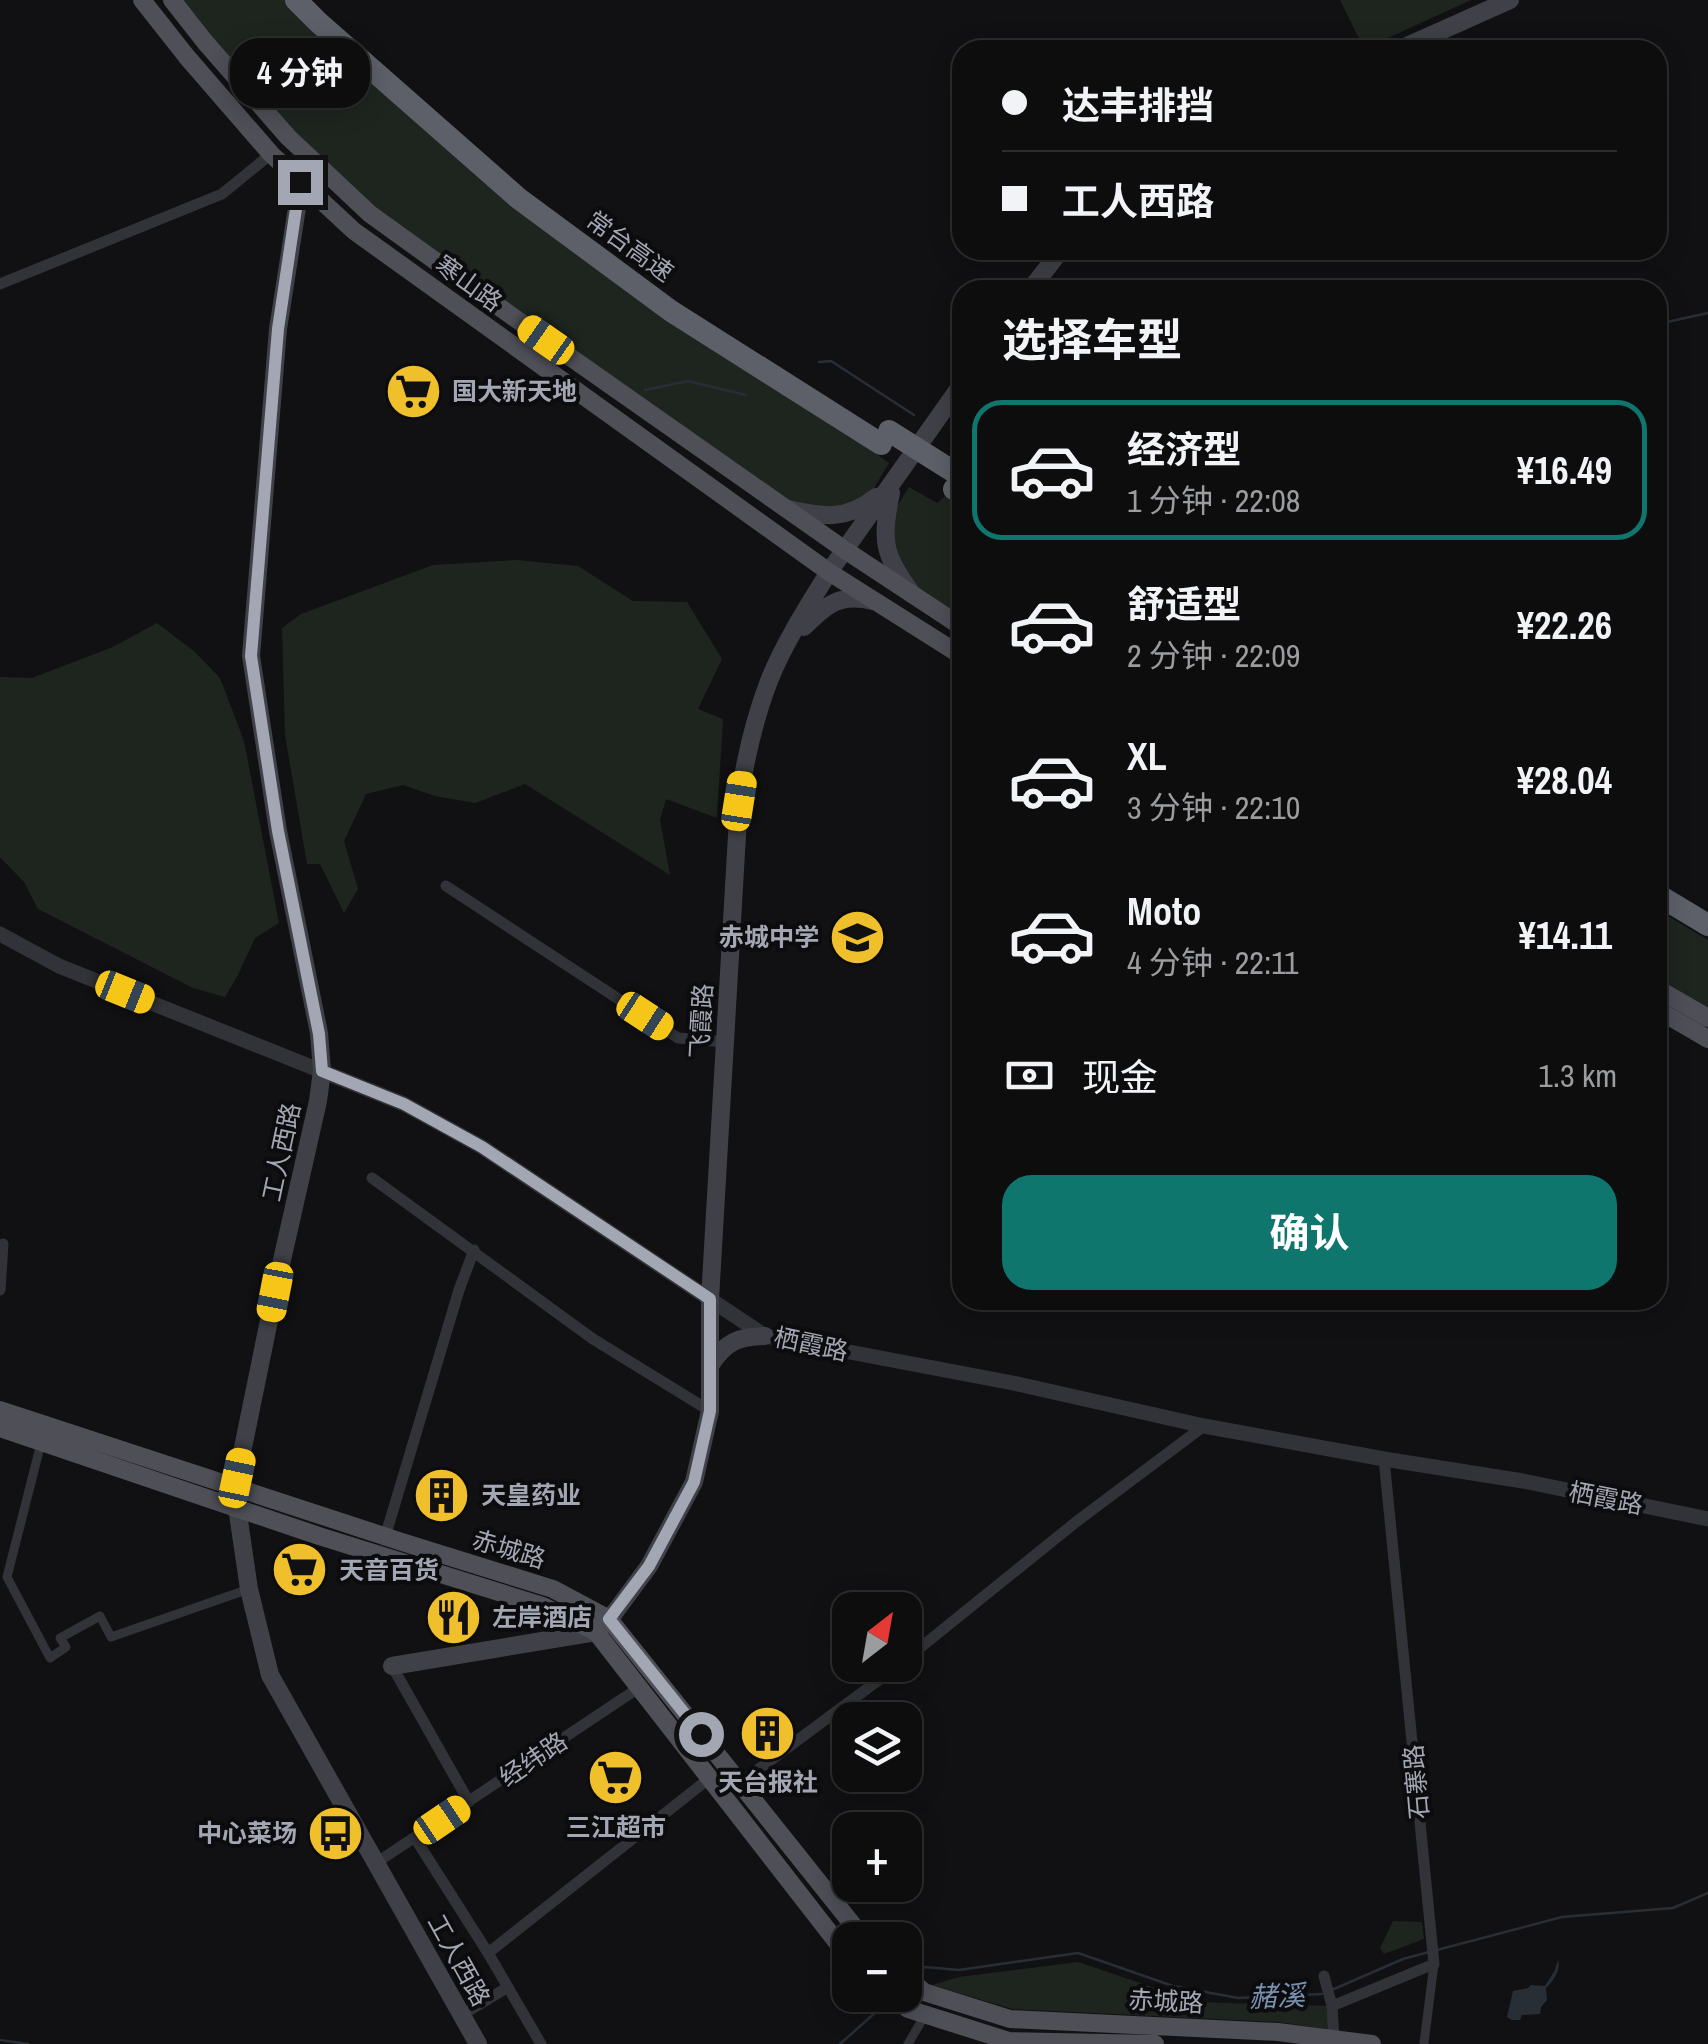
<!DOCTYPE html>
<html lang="zh">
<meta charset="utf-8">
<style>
body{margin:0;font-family:"Archivo Narrow","Noto Sans SC",sans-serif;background:#1b1b1c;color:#f1f3f6;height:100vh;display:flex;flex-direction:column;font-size:38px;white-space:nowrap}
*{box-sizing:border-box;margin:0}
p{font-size:32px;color:#9a9c9e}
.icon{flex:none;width:55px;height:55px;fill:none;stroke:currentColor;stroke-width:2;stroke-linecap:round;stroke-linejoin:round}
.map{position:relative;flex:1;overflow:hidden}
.details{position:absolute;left:952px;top:280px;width:715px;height:1030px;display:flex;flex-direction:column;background:#0d0d0e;border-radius:30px;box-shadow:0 5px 25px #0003,0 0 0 2px #2d2d2e}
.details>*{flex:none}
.banner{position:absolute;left:952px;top:40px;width:715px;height:220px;border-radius:30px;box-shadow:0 5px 25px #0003,0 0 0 2px #2d2d2e;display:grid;align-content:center;height:220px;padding:0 50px;background:#0d0d0e}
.needle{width:65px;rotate:31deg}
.tools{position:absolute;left:832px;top:1592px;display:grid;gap:20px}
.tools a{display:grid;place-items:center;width:90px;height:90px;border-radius:20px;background:#0d0d0e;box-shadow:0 5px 25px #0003,0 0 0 2px #2d2d2e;font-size:50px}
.end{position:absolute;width:45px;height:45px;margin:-22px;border:12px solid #a3a6b3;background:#111;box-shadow:0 0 0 5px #111}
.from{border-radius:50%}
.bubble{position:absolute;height:70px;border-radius:30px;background:#0d0d0e;box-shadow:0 5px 25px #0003,0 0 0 2px #2d2d2e;font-size:32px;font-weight:700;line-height:70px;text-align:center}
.car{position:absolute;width:30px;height:60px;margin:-30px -15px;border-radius:12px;box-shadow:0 0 8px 2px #0007;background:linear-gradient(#f5c518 24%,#345 0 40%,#f5c518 0 76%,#345 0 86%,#f5c518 0)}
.banner b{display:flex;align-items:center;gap:35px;height:95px;font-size:38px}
.banner b+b{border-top:2px solid #2d2d2e}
.banner i{width:25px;height:25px;background:#f1f3f6}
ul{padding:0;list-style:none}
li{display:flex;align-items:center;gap:30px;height:140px;margin:0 20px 15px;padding:0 30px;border:5px solid transparent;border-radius:30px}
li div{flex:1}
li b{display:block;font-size:38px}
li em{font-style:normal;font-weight:700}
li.current{border-color:#0f766e}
li>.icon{width:90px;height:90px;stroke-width:1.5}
h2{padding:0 50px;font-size:45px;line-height:120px}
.pay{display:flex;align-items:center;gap:25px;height:110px;padding:0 50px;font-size:38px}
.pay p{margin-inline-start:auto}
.action{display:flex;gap:20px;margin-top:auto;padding:20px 50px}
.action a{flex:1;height:115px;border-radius:30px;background:#0f766e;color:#fff;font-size:40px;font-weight:700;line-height:115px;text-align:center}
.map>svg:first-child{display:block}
.green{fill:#1e251f}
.water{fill:#282e36}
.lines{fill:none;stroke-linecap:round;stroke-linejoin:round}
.stream{stroke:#282e36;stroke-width:2.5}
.pedestrian{stroke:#323338;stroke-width:9}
.minor{stroke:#323338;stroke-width:11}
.tertiary{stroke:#323338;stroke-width:15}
.secondary{stroke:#404148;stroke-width:18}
.primary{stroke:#4e4f57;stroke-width:18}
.motorway{stroke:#5e6069;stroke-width:22}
.motorway-bridge{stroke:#5e6069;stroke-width:22}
.route{stroke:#a3a6b3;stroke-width:12}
.labels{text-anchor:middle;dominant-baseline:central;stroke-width:8;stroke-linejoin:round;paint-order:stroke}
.street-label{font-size:25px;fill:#a3a6b3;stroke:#0c0c0e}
.poi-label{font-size:25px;font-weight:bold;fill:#a3a6b3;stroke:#0c0c0e;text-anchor:start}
.water-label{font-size:28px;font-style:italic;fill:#7991af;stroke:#0c0c0e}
</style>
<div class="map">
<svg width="1708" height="2044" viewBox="0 0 1708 2044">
<rect width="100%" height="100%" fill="#111113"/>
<path class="green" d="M 172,0 L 296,0 L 518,198 L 889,463 L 861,510 L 787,509 L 370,214 Z
M 1340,0 L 1471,0 L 1364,49 Z
M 909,487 L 937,503 L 954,489 L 962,494 L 962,627 L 896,571 L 887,512 L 898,505 Z
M 517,560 L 578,566 L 633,601 L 687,602 L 722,659 L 698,709 L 723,719 L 717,818 L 666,799 L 660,820 L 670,875 L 525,784 L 475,803 L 435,796 L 403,785 L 366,794 L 344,841 L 358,889 L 344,913 L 320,864 L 307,864 L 285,735 L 282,628 L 301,614 L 433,565 Z
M 157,623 L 195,652 L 220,678 L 244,741 L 279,923 L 255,938 L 238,975 L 225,997 L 193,988 L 38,909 L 24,882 L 0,857 L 0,677 L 32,678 L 113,647 Z
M 1658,910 L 1708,940 L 1708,1018 L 1658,989 Z
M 1393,1921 L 1422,1922 L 1424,1939 L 1384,1954 L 1380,1948 Z
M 1078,1962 L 1196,2002 L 1332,2006 L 1333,2030 L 1279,2022 L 1012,2009 L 932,1985 L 959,1977 Z"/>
<path class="water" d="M 1558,1960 C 1561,1969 1554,1981 1546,1988 L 1547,2000 L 1541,2007 L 1540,2014 L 1522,2015 L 1520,2020 L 1512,2020 L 1507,2017 L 1513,1991 L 1528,1988 L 1531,1985 L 1545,1986 L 1555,1970 Z"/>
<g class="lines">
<path class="stream" d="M 1658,324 L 1708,313
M 819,362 L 831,361 L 914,415
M 645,390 L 688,381 L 746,395
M 952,441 L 962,448
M 1437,1950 L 1562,1917 L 1673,1908 L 1708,1893
M 916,1975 L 925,1967 L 959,1970 L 1078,1953 L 1173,1986 L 1238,1998 L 1322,1994
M 1334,1989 L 1403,1959 L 1429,1952
M 0,2040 L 28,2044
M 840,2044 L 886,2003"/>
<path class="pedestrian" d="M 39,1451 L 7,1577 L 50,1658 L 66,1647 L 60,1638 L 100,1616 L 111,1637 L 249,1589
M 1424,2043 L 1434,1964
M 908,2044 L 925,2015"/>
<path class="minor" d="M 0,284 L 222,194 L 271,154
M 446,886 L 678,1038 L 725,1042
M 372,1178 L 593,1339 L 710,1411
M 0,1290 L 3,1244
M 385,1537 L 459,1290 L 474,1250
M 905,1660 L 1076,1522 L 1204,1426
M 392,1666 L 469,1802
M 740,1783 L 899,1665
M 415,1838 L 488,1953 L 541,2044
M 376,1863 L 640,1687
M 488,1953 L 711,1777
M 1324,1976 L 1332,2006
M 462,2015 L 508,1987
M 1334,2038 L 1332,2006 L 1434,1964 L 1384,1459"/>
<path class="tertiary" d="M 0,934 L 59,966 L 404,1104 L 482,1147 L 765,1336 L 1013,1383 L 1204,1426 L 1384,1459 L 1523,1481 L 1708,1519"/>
<path class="secondary" d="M 1398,50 L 1510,0
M 310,158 L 301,182 L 278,329 L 251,656 L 278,831 L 319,1033 L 322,1071 L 318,1101 L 275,1291 L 237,1477 L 237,1507 L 249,1589 L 270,1675 L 478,2044
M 1030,290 L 1061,250
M 891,493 C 881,542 883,553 912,594
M 788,509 C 823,517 846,521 876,497
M 804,627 C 827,604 840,593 873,601
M 711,1364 C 727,1341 738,1337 765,1336
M 392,1666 L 596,1632 L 615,1612 L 649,1566 L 694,1482 L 710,1411 L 710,1299 L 739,801 C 745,760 754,720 769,681 C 784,643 808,606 829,572 L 962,384"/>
<path class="primary" d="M 142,0 L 187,57 L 271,154 L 354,231 L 829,572 L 962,656
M 172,0 L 205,42 L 288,137 L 370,214 L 516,319 L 845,550 L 962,627
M 1658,989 L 1708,1018
M 1658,1010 L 1708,1039
M 0,1410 L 402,1542 L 553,1589 L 609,1619 L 865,1940
M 0,1428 L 319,1536 L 543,1606 L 596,1632 L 850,1959
M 905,1976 L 924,1992 L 1010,2019 L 1278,2032 L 1372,2044
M 892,1995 L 908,2009 L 1009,2041 L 1155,2044"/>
<path class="motorway" d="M 296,0 L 318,22 L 518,198 L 671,311 L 881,444
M 954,489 L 962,494
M 1658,895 L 1708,925"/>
<path class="motorway-bridge" d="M 889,431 L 962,477"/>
</g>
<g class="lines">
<path class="route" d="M 300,182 L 278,329 L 251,656 L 278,831 L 319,1034 L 322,1071 L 404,1104 L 482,1147 L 710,1299 L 710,1411 L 694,1482 L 649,1566 L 609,1619 L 701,1734"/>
</g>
<defs>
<symbol id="supermarket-disc" viewBox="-11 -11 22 22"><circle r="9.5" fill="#f0bf2c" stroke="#0c0c0e"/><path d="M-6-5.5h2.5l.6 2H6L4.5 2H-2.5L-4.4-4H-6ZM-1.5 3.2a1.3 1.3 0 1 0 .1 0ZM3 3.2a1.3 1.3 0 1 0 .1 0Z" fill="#111"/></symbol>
<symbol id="school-disc" viewBox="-11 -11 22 22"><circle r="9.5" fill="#f0bf2c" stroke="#0c0c0e"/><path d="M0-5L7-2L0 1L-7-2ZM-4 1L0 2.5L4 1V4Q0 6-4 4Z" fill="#111"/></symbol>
<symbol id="building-disc" viewBox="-11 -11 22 22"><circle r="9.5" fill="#f0bf2c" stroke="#0c0c0e"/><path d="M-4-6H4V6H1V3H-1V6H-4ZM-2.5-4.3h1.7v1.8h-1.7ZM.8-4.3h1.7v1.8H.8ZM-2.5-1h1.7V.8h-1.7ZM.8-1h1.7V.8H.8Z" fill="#111"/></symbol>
<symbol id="restaurant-disc" viewBox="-11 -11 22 22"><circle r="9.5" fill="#f0bf2c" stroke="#0c0c0e"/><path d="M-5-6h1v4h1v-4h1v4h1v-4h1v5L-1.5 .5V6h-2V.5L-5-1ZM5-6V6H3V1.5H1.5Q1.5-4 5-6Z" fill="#111"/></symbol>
<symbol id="bus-disc" viewBox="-11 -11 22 22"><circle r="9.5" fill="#f0bf2c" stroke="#0c0c0e"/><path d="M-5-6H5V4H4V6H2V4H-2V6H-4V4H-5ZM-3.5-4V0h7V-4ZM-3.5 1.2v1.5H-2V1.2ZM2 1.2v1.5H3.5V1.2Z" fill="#111"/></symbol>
</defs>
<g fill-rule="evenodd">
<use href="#supermarket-disc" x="382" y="360" width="63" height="63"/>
<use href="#school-disc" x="826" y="906" width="63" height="63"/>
<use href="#building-disc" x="410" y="1464" width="63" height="63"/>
<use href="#supermarket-disc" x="268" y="1538" width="63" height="63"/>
<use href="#restaurant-disc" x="422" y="1586" width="63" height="63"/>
<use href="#building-disc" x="736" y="1702" width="63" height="63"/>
<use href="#supermarket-disc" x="584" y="1746" width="63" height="63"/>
<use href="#bus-disc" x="304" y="1802" width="63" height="63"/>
</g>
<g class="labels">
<g class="street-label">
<text transform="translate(630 246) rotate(36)">常台高速</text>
<text transform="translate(469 283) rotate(36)">寒山路</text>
<text transform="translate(701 1021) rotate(-87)">飞霞路</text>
<text transform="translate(281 1152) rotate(-78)">工人西路</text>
<text transform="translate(811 1344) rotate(12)">栖霞路</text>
<text transform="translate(1606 1498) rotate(11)">栖霞路</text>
<text transform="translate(509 1549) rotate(17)">赤城路</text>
<text transform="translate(533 1759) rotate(-34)">经纬路</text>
<text transform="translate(1416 1782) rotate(-95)">石寨路</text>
<text transform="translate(459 1960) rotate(61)">工人西路</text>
<text transform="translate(1166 2001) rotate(3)">赤城路</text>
</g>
<g class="poi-label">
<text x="452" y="391">国大新天地</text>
<text x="819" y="937" text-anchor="end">赤城中学</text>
<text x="481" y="1495">天皇药业</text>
<text x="339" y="1570">天音百货</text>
<text x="492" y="1617">左岸酒店</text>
<text x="768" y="1782" text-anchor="middle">天台报社</text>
<text x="616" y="1827" text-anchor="middle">三江超市</text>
<text x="297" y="1833" text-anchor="end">中心菜场</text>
</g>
<g class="water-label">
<text transform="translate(1277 1996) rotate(-2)">赭溪</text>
</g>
</g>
</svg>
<div class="tools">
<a><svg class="needle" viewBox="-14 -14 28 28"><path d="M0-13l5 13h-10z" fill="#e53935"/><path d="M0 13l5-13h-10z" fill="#9a9c9e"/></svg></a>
<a><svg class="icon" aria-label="layers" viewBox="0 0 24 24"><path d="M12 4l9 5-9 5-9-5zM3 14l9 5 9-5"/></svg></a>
<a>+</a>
<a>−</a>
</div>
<i class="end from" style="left:701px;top:1734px"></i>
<i class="end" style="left:300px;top:182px"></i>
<div class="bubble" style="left:230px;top:38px;width:140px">4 分钟</div>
<i class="car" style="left:546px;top:340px;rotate:305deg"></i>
<i class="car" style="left:739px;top:801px;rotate:9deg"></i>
<i class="car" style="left:125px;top:992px;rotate:112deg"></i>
<i class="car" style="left:645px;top:1016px;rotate:123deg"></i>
<i class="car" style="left:275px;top:1292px;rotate:191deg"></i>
<i class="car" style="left:237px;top:1478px;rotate:12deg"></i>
<i class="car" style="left:442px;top:1820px;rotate:56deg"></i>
<div class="banner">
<b><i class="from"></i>达丰排挡</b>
<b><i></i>工人西路</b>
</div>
<section class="details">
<h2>选择车型</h2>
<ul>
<li class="current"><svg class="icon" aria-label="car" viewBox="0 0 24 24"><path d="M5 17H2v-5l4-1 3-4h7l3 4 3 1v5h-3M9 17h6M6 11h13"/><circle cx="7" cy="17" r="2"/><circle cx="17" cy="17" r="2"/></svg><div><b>经济型</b><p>1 分钟 · 22:08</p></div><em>¥16.49</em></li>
<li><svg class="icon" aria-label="car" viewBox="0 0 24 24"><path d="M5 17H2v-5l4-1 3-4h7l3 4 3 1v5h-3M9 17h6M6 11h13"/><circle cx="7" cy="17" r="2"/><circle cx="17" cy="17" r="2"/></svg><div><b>舒适型</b><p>2 分钟 · 22:09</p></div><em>¥22.26</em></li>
<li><svg class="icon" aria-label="car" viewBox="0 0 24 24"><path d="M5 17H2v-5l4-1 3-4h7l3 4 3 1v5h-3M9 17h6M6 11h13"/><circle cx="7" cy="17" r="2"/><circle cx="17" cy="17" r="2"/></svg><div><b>XL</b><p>3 分钟 · 22:10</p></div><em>¥28.04</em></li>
<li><svg class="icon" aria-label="car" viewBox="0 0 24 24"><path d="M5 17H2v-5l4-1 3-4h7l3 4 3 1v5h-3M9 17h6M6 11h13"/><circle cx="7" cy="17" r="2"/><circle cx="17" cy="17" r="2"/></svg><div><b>Moto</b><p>4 分钟 · 22:11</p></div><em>¥14.11</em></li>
</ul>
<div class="pay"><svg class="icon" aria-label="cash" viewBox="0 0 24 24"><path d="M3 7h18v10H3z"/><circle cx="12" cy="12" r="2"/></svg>现金<p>1.3 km</p></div>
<div class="action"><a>确认</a></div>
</section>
</div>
